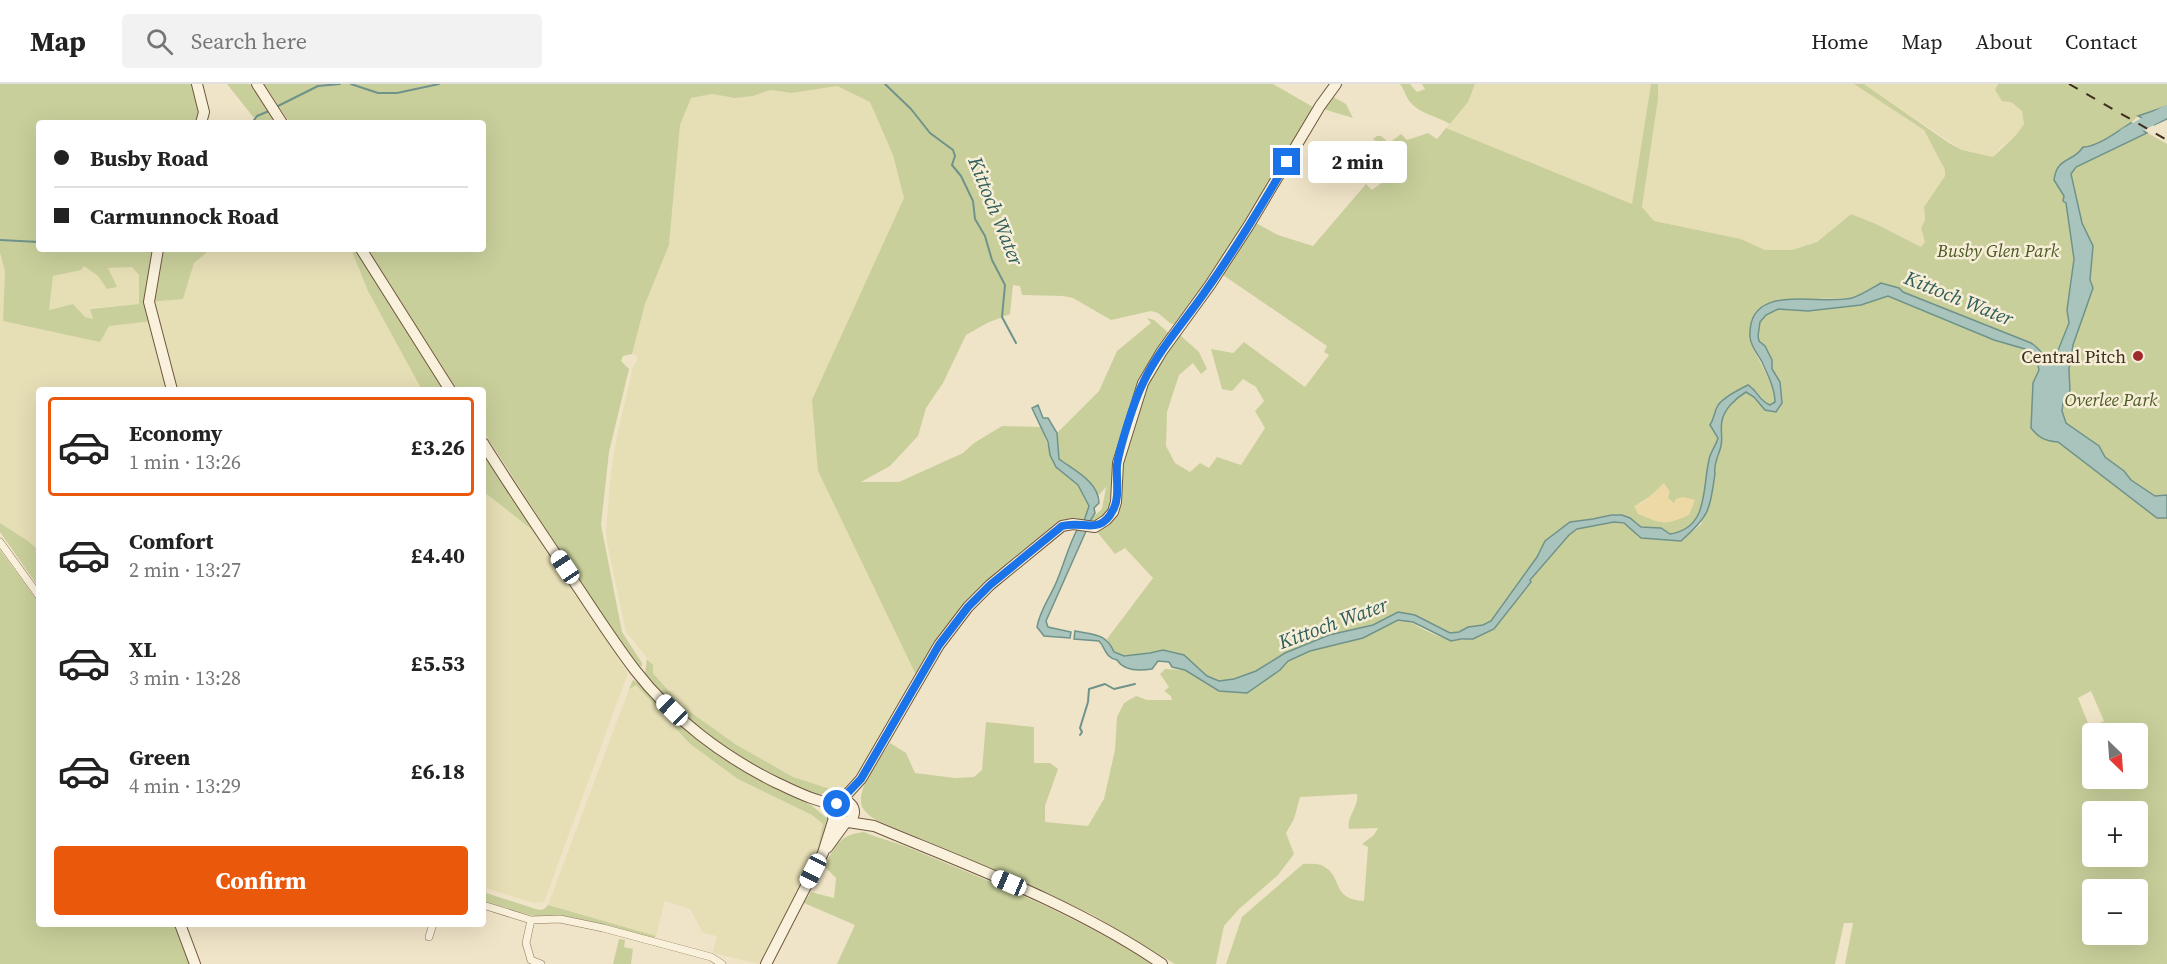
<!DOCTYPE html>
<meta charset="utf-8">
<style>
body{margin:0;font-family:"Source Serif 4",serif;background:#f2f2f2;color:#222;height:100vh;display:flex;flex-direction:column;font-size:22px;white-space:nowrap}
*{box-sizing:border-box;margin:0}
p{font-size:20px;color:#767676}
.icon{flex:none;width:33px;height:33px;fill:none;stroke:currentColor;stroke-width:2;stroke-linecap:round;stroke-linejoin:round}
.map{position:relative;flex:1;overflow:hidden}
.drawer{position:absolute;left:36px;top:303px;width:450px;height:540px;display:flex;flex-direction:column;background:#fff;border-radius:6px;box-shadow:0 6px 24px #0002}
.drawer>*{flex:none}
.guide{position:absolute;left:36px;top:36px;width:450px;height:132px;border-radius:6px;box-shadow:0 6px 24px #0002;display:grid;align-content:center;height:132px;padding:0 18px;background:#fff}
.needle{width:39px;rotate:155deg}
.controls{position:absolute;left:2082px;top:639px;display:grid;gap:12px}
.controls a{display:grid;place-items:center;width:66px;height:66px;border-radius:6px;background:#fff;box-shadow:0 6px 24px #0002;font-size:30px}
.end{position:absolute;width:27px;height:27px;margin:-14px;border:8px solid #1a73e8;background:#fff;box-shadow:0 0 0 3px #fff}
.from{border-radius:50%}
.bubble{position:absolute;height:42px;border-radius:6px;background:#fff;box-shadow:0 6px 24px #0002;font-size:20px;font-weight:700;line-height:42px;text-align:center}
.car{position:absolute;width:18px;height:36px;margin:-18px -9px;border-radius:8px;box-shadow:0 0 4px 2px #0007;background:linear-gradient(#fff 24%,#345 0 40%,#fff 0 76%,#345 0 86%,#fff 0)}
.guide b{display:flex;align-items:center;gap:21px;height:57px;font-size:22px}
.guide b+b{border-top:2px solid #e0e0e0}
.guide i{width:15px;height:15px;background:#222}
ul{padding:10px 0 0;list-style:none}
li{display:flex;align-items:center;gap:18px;height:99px;margin:0 12px 9px;padding:0 6px;border:3px solid transparent;border-radius:6px}
li div{flex:1}
li b{display:block;font-size:22px}
li em{font-style:normal;font-weight:700}
li.on{border-color:#ea580c}
li>.icon{width:54px;height:54px;stroke-width:1.5}
.cta{display:flex;gap:12px;margin-top:auto;padding:12px 18px}
.cta a{flex:1;height:69px;border-radius:6px;background:#ea580c;color:#fff;font-size:24px;font-weight:700;line-height:69px;text-align:center}
header{display:flex;align-items:center;gap:36px;box-sizing:border-box;height:84px;padding:0 30px;background:#fff;border-bottom:2px solid #e0e0e0}
header strong{font-size:28px}
nav{display:flex;gap:33px;margin-inline-start:auto;font-size:21px}
.search{width:420px;height:54px;background:#f2f2f2;display:flex;align-items:center;gap:15px;box-sizing:border-box;padding:0 21px;border-radius:6px;color:#767676;font-size:22px}
.map>svg:first-child{display:block}
.farmland{fill:#e6deb5}
.green{fill:#c9cf9b;fill-rule:evenodd}
.sand{fill:#ecd9a5}
.water{fill:#a9c4bc;stroke:#6f938a;stroke-width:1.5}
.lines{fill:none;stroke-linecap:round;stroke-linejoin:round}
.stream{stroke:#6f938a;stroke-width:2}
.river{stroke:#a9c4bc;stroke-width:12}
.street-casing{stroke:#8d765c;stroke-width:8}
.secondary-casing{stroke:#6f573f;stroke-width:12}
.street{stroke:#faf1dc;stroke-width:7}
.secondary{stroke:#faf1dc;stroke-width:10}
.rail{stroke:#3d2e20;stroke-width:2;stroke-dasharray:10 10;stroke-linecap:butt}
.route{stroke:#1a73e8;stroke-width:8}
.poi-dot{fill:#9e2a2b;stroke:#f7eed8;stroke-width:2}
.labels{text-anchor:middle;dominant-baseline:central;stroke-width:5;stroke-linejoin:round;paint-order:stroke}
.park-label{font-size:18px;font-style:italic;fill:#4d5a26;stroke:#f7eed8}
.poi-label{font-size:18px;fill:#3d2e20;stroke:#f7eed8;text-anchor:end}
.water-label{font-size:20px;font-style:italic;fill:#2f5d5a;stroke:#f7eed8}
</style>
<header>
<strong>Map</strong>
<div class="search"><svg class="icon" aria-label="search" viewBox="0 0 24 24"><circle cx="10" cy="10" r="6"/><path d="M15 15l6 6"/></svg>Search here</div>
<nav><a>Home</a><a>Map</a><a>About</a><a>Contact</a></nav>
</header>
<div class="map">
<svg width="2167" height="880" viewBox="0 0 2167 880">
<rect width="100%" height="100%" fill="#f0e4c8"/>
<path class="farmland" d="M 1475,0 L 1651,0 L 1632,120 L 1446,44 L 1468,18 Z
M 1658,0 L 1854,0 L 1924,46 L 1945,86 L 1945,92 L 1924,123 L 1925,136 L 1921,144 L 1925,158 L 1921,163 L 1876,140 L 1851,130 L 1817,158 L 1792,166 L 1765,166 L 1741,155 L 1654,137 L 1642,123 L 1658,15 Z
M 1864,0 L 1998,0 L 1995,6 L 2022,27 L 2024,40 L 2017,50 L 2001,63 L 1993,73 L 1962,66 Z
M 837,2 L 870,18 L 893,71 L 904,114 L 895,137 L 818,387 L 916,591 L 865,681 L 837,710 L 830,705 L 793,693 L 735,660 L 682,622 L 653,589 L 653,581 L 626,548 L 607,458 L 606,448 L 611,387 L 617,352 L 633,283 L 637,276 L 637,272 L 632,270 L 645,220 L 669,161 L 680,41 L 691,14 L 712,10 L 735,14 L 753,12 L 770,6 L 792,9 Z
M 211,165 L 351,165 L 368,207 L 422,306 L 176,306 L 154,218 L 183,215 L 194,179 Z
M 0,169 L 5,187 L 3,237 L 109,242 L 149,237 L 166,306 L 39,306 L 39,469 L 28,457 L 0,439 Z
M 84,182 L 98,192 L 108,184 L 133,182 L 139,191 L 140,220 L 90,224 L 93,236 L 85,233 L 73,220 L 49,226 L 53,192 L 81,186 Z
M 483,407 L 535,448 L 628,589 L 544,818 L 533,819 L 483,803 Z
M 636,601 L 689,659 L 738,695 L 812,731 L 824,740 L 816,772 L 760,880 L 713,869 L 717,852 L 703,849 L 690,825 L 665,817 L 656,852 L 548,821 L 629,605 Z"/>
<path class="green" d="M 0,0 L 193,0 L 199,28 L 195,39 L 39,39 L 39,165 L 211,165 L 194,179 L 183,215 L 150,218 L 153,237 L 109,242 L 100,258 L 3,237 L 5,187 L 0,169 ZM 84,182 L 98,192 L 107,205 L 117,203 L 108,184 L 132,183 L 139,191 L 139,220 L 90,225 L 93,235 L 85,233 L 73,220 L 49,226 L 53,192 L 81,186 Z
M 227,0 L 250,0 L 275,39 L 258,39 Z
M 264,0 L 1273,0 L 1313,23 L 1260,113 L 1207,197 L 1174,240 L 1170,239 L 1158,229 L 1151,227 L 1111,236 L 1073,214 L 1063,212 L 1022,211 L 1020,202 L 1013,201 L 1010,230 L 987,239 L 966,251 L 943,299 L 926,324 L 918,352 L 890,382 L 861,398 L 899,398 L 963,369 L 974,359 L 1002,342 L 1041,343 L 1056,383 L 1078,401 L 1089,423 L 1084,437 L 1075,434 L 1058,437 L 985,499 L 953,533 L 916,591 L 818,387 L 812,316 L 904,114 L 893,71 L 870,18 L 837,2 L 792,9 L 770,6 L 753,12 L 735,14 L 712,10 L 691,14 L 680,41 L 669,161 L 645,220 L 632,270 L 623,272 L 621,277 L 629,285 L 609,368 L 601,441 L 622,548 L 642,579 L 642,582 L 639,582 L 611,545 L 483,347 L 483,306 L 457,306 L 368,165 L 483,165 L 483,39 L 290,39 Z
M 1400,0 L 1410,0 L 1417,8 L 1425,5 L 1422,0 L 1475,0 L 1468,18 L 1450,40 C 1437,32 1420,30 1410,18 C 1406,13 1404,5 1400,0 Z
M 1651,0 L 1658,0 L 1658,15 L 1642,123 L 1654,137 L 1741,155 L 1765,166 L 1792,166 L 1817,158 L 1851,130 L 1876,140 L 1921,163 L 1925,158 L 1921,144 L 1925,136 L 1924,123 L 1945,92 L 1945,86 L 1924,46 L 1854,0 L 1864,0 L 1949,59 L 1962,66 L 1993,73 L 2017,50 L 2024,40 L 2022,27 L 2011,18 L 2002,17 L 1995,6 L 1998,0 L 2167,0 L 2167,22 L 2138,32 L 2131,39 L 2101,57 L 2063,77 L 2054,96 L 2059,101 L 2066,119 L 2074,175 L 2067,226 L 2069,239 L 2053,279 L 2037,263 L 2031,259 L 1903,208 L 1899,204 L 1882,200 L 1852,214 L 1780,216 L 1751,236 L 1754,266 L 1774,305 L 1775,318 L 1770,321 L 1762,317 L 1752,302 C 1742,304 1722,312 1717,322 C 1714,329 1714,335 1710,341 L 1718,354 C 1716,362 1710,368 1709,376 C 1702,405 1710,444 1670,450 L 1661,444 L 1641,443 L 1636,438 L 1622,431 L 1611,430 L 1593,435 L 1570,438 L 1545,457 L 1537,473 L 1491,537 L 1483,541 L 1468,543 L 1459,548 L 1450,549 L 1415,531 L 1398,528 L 1373,541 L 1329,551 L 1285,569 L 1256,587 L 1234,595 L 1219,597 L 1207,592 L 1183,571 L 1163,566 L 1150,569 L 1124,572 L 1114,568 L 1107,555 L 1153,494 L 1125,464 L 1115,470 L 1098,449 L 1091,435 L 1102,425 L 1106,403 L 1099,411 L 1086,395 L 1059,375 L 1057,349 L 1099,307 L 1117,267 L 1151,239 L 1147,234 L 1154,236 L 1171,251 L 1138,298 L 1162,274 L 1180,251 L 1199,268 L 1207,285 L 1201,290 L 1193,279 L 1179,291 L 1167,328 L 1166,362 L 1175,379 L 1190,388 L 1200,379 L 1209,384 L 1217,373 L 1241,381 L 1265,344 L 1255,327 L 1264,317 L 1256,303 L 1243,295 L 1232,307 L 1222,305 L 1211,265 L 1233,269 L 1244,258 L 1305,303 L 1329,271 L 1324,268 L 1327,262 L 1223,191 L 1256,139 L 1278,151 L 1313,162 L 1366,100 L 1372,106 L 1403,83 L 1373,55 L 1377,52 L 1381,52 L 1389,59 L 1401,50 L 1407,56 L 1428,49 L 1437,55 L 1446,44 L 1632,120 ZM 1664,400 L 1668,414 L 1674,420 L 1635,422 L 1649,413 Z
M 1333,13 L 1346,20 L 1353,34 L 1323,25 Z
M 2137,43 L 2167,60 L 2167,425 L 2055,339 L 2080,216 L 2064,84 Z
M 351,165 L 355,165 L 444,306 L 422,306 L 368,207 Z
M 1888,212 L 1994,256 L 2025,265 L 2037,277 L 2039,286 L 2033,299 L 2031,344 C 2039,354 2045,357 2058,358 L 2157,434 L 2167,434 L 2167,880 L 1845,880 L 1853,839 L 1844,839 L 1835,880 L 1226,880 L 1242,833 L 1303,780 C 1309,780 1318,779 1323,782 C 1344,793 1330,815 1364,817 L 1368,763 L 1362,760 L 1374,751 L 1378,744 L 1349,745 C 1346,733 1359,723 1357,710 L 1300,713 L 1294,735 L 1286,749 L 1294,770 L 1278,791 L 1239,825 L 1224,842 L 1216,880 L 1175,880 L 1093,831 L 1007,791 L 876,736 C 871,733 865,728 862,723 C 855,705 881,673 890,659 L 906,669 L 915,689 L 955,694 L 974,693 L 982,686 L 986,638 L 1034,643 L 1034,679 L 1050,679 L 1058,685 L 1045,722 L 1045,738 L 1088,742 L 1104,715 L 1115,666 L 1117,633 L 1124,619 L 1136,612 L 1147,616 L 1172,616 L 1171,612 L 1164,607 L 1169,603 L 1160,590 L 1165,585 L 1184,586 L 1219,607 L 1256,604 C 1261,596 1270,593 1278,588 C 1282,585 1283,581 1287,578 C 1303,564 1340,561 1361,554 C 1373,550 1384,537 1397,536 C 1405,535 1413,539 1419,543 C 1444,557 1466,562 1491,546 C 1500,541 1505,530 1512,522 C 1529,503 1553,456 1577,446 C 1584,442 1595,441 1603,440 C 1620,437 1629,439 1638,453 L 1681,457 L 1701,440 L 1712,409 L 1714,384 L 1722,359 L 1721,339 L 1725,329 L 1737,313 L 1746,308 L 1754,313 L 1765,326 L 1782,319 L 1772,285 L 1772,276 L 1765,262 L 1759,257 L 1758,252 L 1760,238 L 1766,231 L 1778,225 L 1808,227 L 1861,221 ZM 2091,607 L 2104,637 L 2090,644 L 2078,614 ZM 2092,650 L 2138,650 L 2138,694 L 2092,694 ZM 2092,728 L 2138,728 L 2138,772 L 2092,772 ZM 2092,806 L 2138,806 L 2138,850 L 2092,850 Z
M 483,369 L 535,448 L 483,407 Z
M 0,439 L 28,457 L 39,467 L 39,504 L 0,448 Z
M 0,466 L 39,519 L 39,840 L 174,840 L 190,880 L 0,880 Z
M 647,575 L 653,581 L 653,589 L 682,622 L 735,660 L 793,693 L 830,705 L 837,710 C 831,710 825,710 819,710 C 784,704 721,662 694,639 C 676,625 660,606 645,589 Z
M 633,596 L 639,599 L 716,669 L 758,696 L 811,721 L 828,735 L 823,758 L 816,772 L 823,740 L 812,731 L 738,695 L 716,679 L 689,659 L 636,601 L 629,605 Z
M 864,748 C 880,755 896,758 912,765 C 993,799 1077,831 1151,880 L 837,880 L 855,841 L 804,819 L 811,808 L 834,814 L 836,794 L 824,782 C 837,761 838,751 864,748 Z
M 483,808 L 539,826 L 544,825 L 548,821 L 656,852 L 654,854 L 558,831 L 539,833 L 530,831 L 483,817 Z
M 619,855 L 625,856 L 624,863 L 633,865 L 631,880 L 613,880 Z"/>
<path class="sand" d="M 1664,399 L 1670,408 L 1668,414 L 1674,419 L 1676,415 L 1683,413 L 1695,416 L 1689,431 C 1664,442 1663,440 1638,430 L 1634,422 C 1646,419 1655,407 1664,399 Z"/>
<path class="water" d="M 2167,22 L 2167,35 L 2154,41 L 2138,32 Z
M 2131,39 L 2147,49 L 2076,83 L 2071,90 L 2082,139 L 2093,162 L 2090,196 L 2093,204 L 2073,261 L 2069,285 L 2070,307 L 2063,319 L 2062,327 L 2066,339 L 2099,362 L 2105,373 L 2124,387 L 2131,396 L 2155,412 L 2167,411 L 2167,434 L 2157,434 L 2058,358 C 2045,357 2039,354 2031,344 L 2033,299 L 2039,286 L 2037,277 L 2025,265 L 1994,256 L 1888,212 L 1861,221 L 1808,227 L 1778,225 L 1766,231 L 1760,238 L 1758,252 L 1759,257 L 1765,262 L 1772,276 L 1772,285 L 1780,298 L 1782,319 L 1776,328 L 1765,326 L 1754,313 L 1746,308 C 1736,314 1724,325 1722,337 C 1720,345 1723,353 1721,362 C 1719,371 1713,380 1715,390 C 1709,428 1710,431 1681,457 L 1641,454 L 1624,439 L 1614,438 L 1577,445 L 1569,451 L 1530,496 L 1531,498 L 1494,545 L 1473,555 L 1461,555 L 1451,557 L 1413,538 L 1398,536 L 1363,554 L 1310,567 L 1288,577 L 1280,586 L 1247,609 L 1219,607 L 1185,586 L 1172,583 L 1169,578 L 1158,577 L 1152,585 C 1140,587 1124,587 1117,576 C 1104,573 1106,564 1099,557 L 1074,555 L 1075,547 C 1094,551 1106,549 1114,568 L 1124,572 L 1150,569 L 1163,566 L 1184,571 L 1207,592 L 1219,597 L 1234,595 L 1256,587 L 1285,569 L 1329,551 L 1373,541 L 1398,528 L 1415,531 L 1450,549 L 1459,548 L 1468,543 L 1483,541 L 1491,537 L 1537,473 L 1545,457 L 1570,438 L 1593,435 L 1611,431 L 1622,431 L 1630,434 L 1641,443 L 1661,444 L 1670,450 C 1709,444 1702,405 1709,376 C 1710,368 1716,362 1718,354 L 1710,341 C 1714,335 1714,329 1717,323 C 1721,314 1740,305 1748,301 C 1757,306 1759,317 1770,321 L 1775,318 C 1775,305 1768,291 1762,278 C 1758,270 1751,263 1750,253 C 1747,197 1818,222 1852,214 C 1862,211 1872,204 1881,199 L 1899,204 L 1903,208 L 2031,259 C 2040,264 2044,274 2053,279 L 2069,239 L 2067,226 L 2074,175 L 2066,119 L 2063,117 L 2064,112 L 2054,96 C 2057,72 2073,79 2083,63 C 2096,64 2119,46 2131,39 Z
M 1038,321 L 1043,334 L 1048,334 L 1057,349 L 1059,375 C 1074,386 1099,398 1099,419 L 1094,424 L 1095,429 L 1089,439 L 1084,437 L 1089,422 L 1078,401 L 1056,383 L 1050,371 L 1048,358 L 1032,324 Z
M 1078,444 L 1087,445 L 1046,537 L 1048,543 L 1071,548 L 1070,554 L 1044,552 L 1037,543 C 1040,525 1052,511 1058,494 C 1065,477 1069,460 1078,444 Z"/>
<g class="lines">
<path class="stream" d="M 351,0 L 378,9 L 397,9 L 439,0
M 885,0 L 911,25 L 930,49 L 953,66 L 955,72 L 952,81 L 961,92 L 973,117 L 975,135 L 985,152 L 992,176 L 1005,201 L 1002,233 L 1016,259
M 276,23 L 318,2 L 340,0
M 252,39 L 257,32 L 269,27
M 0,156 L 39,158
M 1080,651 L 1082,648 L 1080,644 L 1088,618 L 1089,605 L 1105,600 L 1114,605 L 1135,600"/>
<path class="river" d="M 2125,50 L 2167,27"/>
<defs>
<path id="street" d="M 0,458 L 39,512
M 483,821 L 531,836 L 560,835 L 603,844 L 711,873 L 722,880
M 531,836 L 526,859 L 531,876 L 541,880
M 429,853 L 433,840"/>
<path id="secondary" d="M 197,0 L 204,28 L 201,39
M 257,0 L 282,39
M 158,165 L 149,218 L 172,306
M 361,165 L 450,306
M 483,359 C 511,404 541,448 571,493 C 592,524 612,556 635,586 C 672,634 724,673 777,699 C 797,708 815,718 837,720
M832 728a11 11 0 1 1 22 0a11 11 0 1 1-22 0Z
M 840,718 L 861,695 L 939,561 L 968,523 L 990,501 L 1062,442 L 1073,440 L 1095,443 L 1106,436 L 1113,428 L 1116,418 L 1118,379 L 1143,299 L 1162,267 L 1210,201 L 1249,141 L 1320,22 L 1336,0
M 848,738 L 874,742 C 972,783 1074,820 1162,880
M 827,764 L 846,738
M 180,840 L 195,880
M 766,880 L 823,769 L 834,734"/>
</defs>
<use href="#street" class="street-casing"/>
<use href="#secondary" class="secondary-casing"/>
<use href="#street" class="street"/>
<use href="#secondary" class="secondary"/>
<path class="rail" d="M 2069,0 L 2167,56"/>
</g>
<g class="lines">
<path class="route" d="M 837,720 L 861,695 L 939,561 L 968,523 L 990,501 L 1062,442 C 1083,436 1100,452 1113,426 C 1120,414 1116,395 1117,381 C 1120,362 1134,317 1143,299 C 1159,265 1186,236 1207,205 C 1236,164 1262,121 1287,78"/>
</g>
<circle class="poi-dot" cx="2138" cy="272" r="6"/>
<g class="labels">
<g class="park-label">
<text x="1998" y="166">Busby Glen Park</text>
<text x="2111" y="315">Overlee Park</text>
</g>
<g class="poi-label">
<text x="2126" y="272">Central Pitch</text>
</g>
<g class="water-label">
<text transform="translate(996 127) rotate(68)">Kittoch Water</text>
<text transform="translate(1959 214) rotate(22)">Kittoch Water</text>
<text transform="translate(1333 539) rotate(-20)">Kittoch Water</text>
</g>
</g>
</svg>
<div class="controls">
<a><svg class="needle" viewBox="-14 -14 28 28"><path d="M0-13l5 13h-10z" fill="#e53935"/><path d="M0 13l5-13h-10z" fill="#767676"/></svg></a>
<a>+</a>
<a>−</a>
</div>
<i class="end from" style="left:837px;top:720px"></i>
<i class="end" style="left:1287px;top:78px"></i>
<div class="bubble" style="left:1308px;top:57px;width:99px">2 min</div>
<i class="car" style="left:565px;top:483px;rotate:326deg"></i>
<i class="car" style="left:672px;top:626px;rotate:314deg"></i>
<i class="car" style="left:813px;top:787px;rotate:207deg"></i>
<i class="car" style="left:1009px;top:799px;rotate:293deg"></i>
<div class="guide">
<b><i class="from"></i>Busby Road</b>
<b><i></i>Carmunnock Road</b>
</div>
<section class="drawer">
<ul>
<li class="on"><svg class="icon" aria-label="car" viewBox="0 0 24 24"><path d="M5 17H2v-5l4-1 3-4h7l3 4 3 1v5h-3M9 17h6M6 11h13"/><circle cx="7" cy="17" r="2"/><circle cx="17" cy="17" r="2"/></svg><div><b>Economy</b><p>1 min · 13:26</p></div><em>£3.26</em></li>
<li><svg class="icon" aria-label="car" viewBox="0 0 24 24"><path d="M5 17H2v-5l4-1 3-4h7l3 4 3 1v5h-3M9 17h6M6 11h13"/><circle cx="7" cy="17" r="2"/><circle cx="17" cy="17" r="2"/></svg><div><b>Comfort</b><p>2 min · 13:27</p></div><em>£4.40</em></li>
<li><svg class="icon" aria-label="car" viewBox="0 0 24 24"><path d="M5 17H2v-5l4-1 3-4h7l3 4 3 1v5h-3M9 17h6M6 11h13"/><circle cx="7" cy="17" r="2"/><circle cx="17" cy="17" r="2"/></svg><div><b>XL</b><p>3 min · 13:28</p></div><em>£5.53</em></li>
<li><svg class="icon" aria-label="car" viewBox="0 0 24 24"><path d="M5 17H2v-5l4-1 3-4h7l3 4 3 1v5h-3M9 17h6M6 11h13"/><circle cx="7" cy="17" r="2"/><circle cx="17" cy="17" r="2"/></svg><div><b>Green</b><p>4 min · 13:29</p></div><em>£6.18</em></li>
</ul>
<div class="cta"><a>Confirm</a></div>
</section>
</div>
